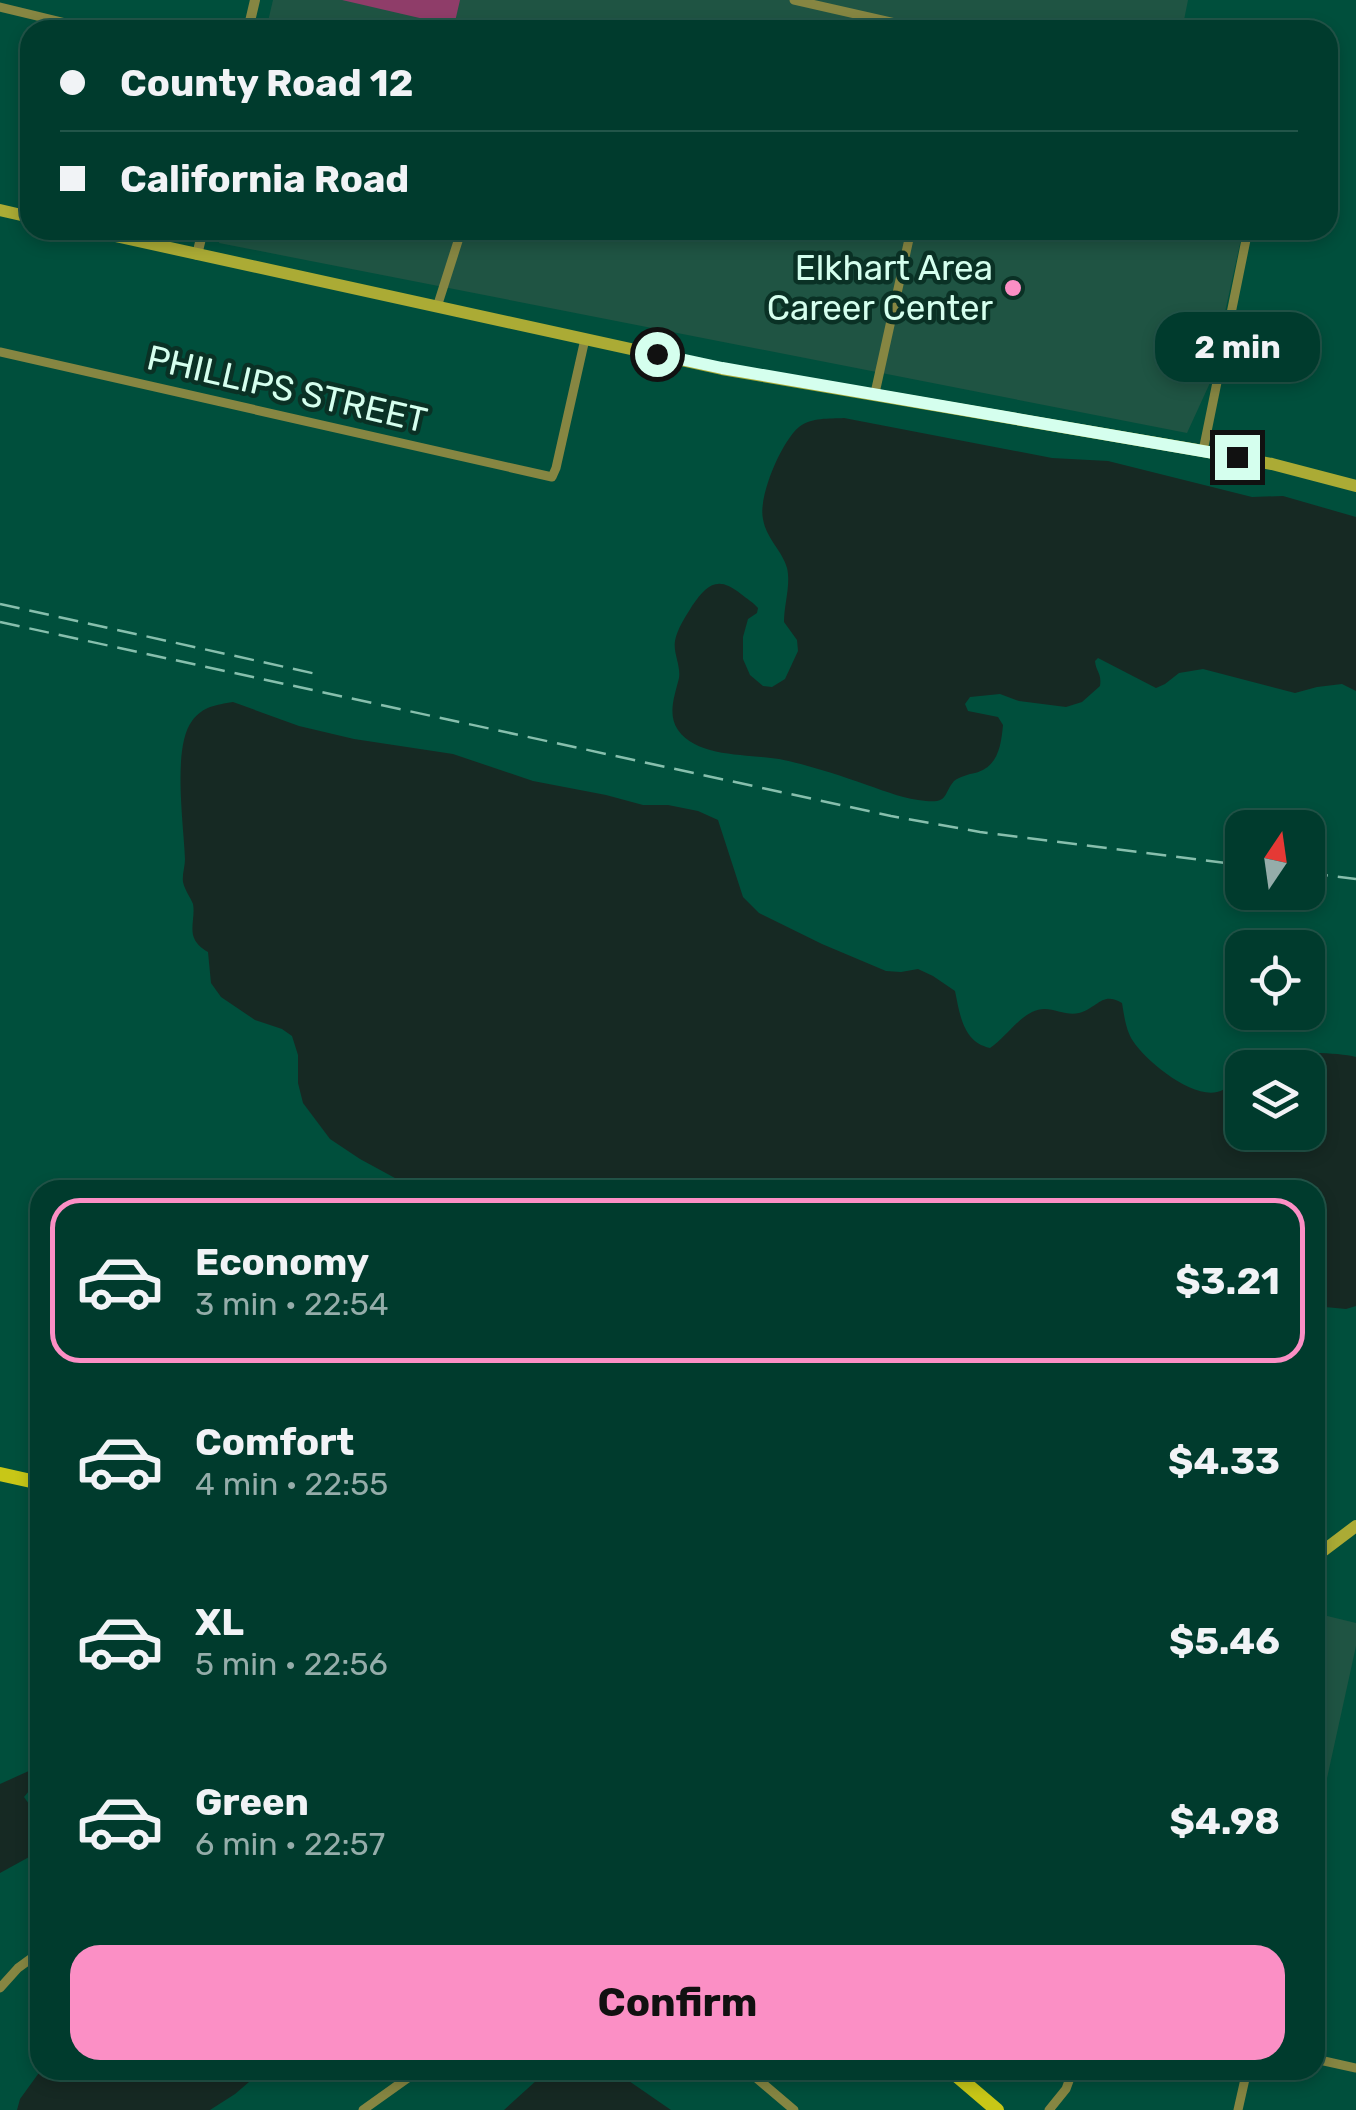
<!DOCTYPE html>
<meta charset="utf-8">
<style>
body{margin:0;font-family:Rubik,sans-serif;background:#0a4235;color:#f1f3f6;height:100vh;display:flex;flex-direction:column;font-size:38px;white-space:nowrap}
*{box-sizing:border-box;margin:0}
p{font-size:32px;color:#95adaa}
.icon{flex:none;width:55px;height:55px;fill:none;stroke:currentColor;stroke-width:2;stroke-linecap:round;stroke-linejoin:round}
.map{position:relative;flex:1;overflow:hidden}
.drawer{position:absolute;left:30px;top:1180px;width:1295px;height:900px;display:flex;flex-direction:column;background:#003b2d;border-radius:30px;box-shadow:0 5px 15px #0003,0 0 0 2px #225549}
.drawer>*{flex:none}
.top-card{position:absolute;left:20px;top:20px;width:1318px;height:220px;border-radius:30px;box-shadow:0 5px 15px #0003,0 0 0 2px #225549;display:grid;align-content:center;height:220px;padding:0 40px;background:#003b2d}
.needle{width:65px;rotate:13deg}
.buttons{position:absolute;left:1225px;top:810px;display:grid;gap:20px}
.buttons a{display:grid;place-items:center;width:100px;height:100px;border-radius:20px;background:#003b2d;box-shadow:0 5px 15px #0003,0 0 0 2px #225549;font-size:50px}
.end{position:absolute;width:45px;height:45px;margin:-22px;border:12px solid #d5ffee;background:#111;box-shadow:0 0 0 5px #111}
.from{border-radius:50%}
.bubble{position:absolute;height:70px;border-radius:30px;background:#003b2d;box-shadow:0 5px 15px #0003,0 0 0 2px #225549;font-size:32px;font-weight:700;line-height:70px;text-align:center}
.top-card b{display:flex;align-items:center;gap:35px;height:95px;font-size:38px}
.top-card b+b{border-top:2px solid #225549}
.top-card i{width:25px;height:25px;background:#f1f3f6}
ul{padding:18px 0 0;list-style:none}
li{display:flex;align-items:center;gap:30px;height:165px;margin:0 20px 15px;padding:0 20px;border:5px solid transparent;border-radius:30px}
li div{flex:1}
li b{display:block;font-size:38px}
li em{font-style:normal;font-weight:700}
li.on{border-color:#fb8fc5}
li>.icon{width:90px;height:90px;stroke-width:1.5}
.cta{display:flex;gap:20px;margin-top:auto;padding:20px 40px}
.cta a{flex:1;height:115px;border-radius:30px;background:#fb8fc5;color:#111;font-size:40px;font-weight:700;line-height:115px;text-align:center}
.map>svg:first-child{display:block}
.built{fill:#1f5443}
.green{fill:#8f3d69}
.water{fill:#162923}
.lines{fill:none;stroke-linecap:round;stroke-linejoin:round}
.minor{stroke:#868642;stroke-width:9}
.tertiary{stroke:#868642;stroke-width:10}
.secondary{stroke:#abab35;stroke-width:12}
.primary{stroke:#c8c717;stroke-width:14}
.rail{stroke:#87bfad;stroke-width:2.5;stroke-dasharray:20 10;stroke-linecap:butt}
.route{stroke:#d5ffee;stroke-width:12}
.poi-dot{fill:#fb8fc5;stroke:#0a3125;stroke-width:4}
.labels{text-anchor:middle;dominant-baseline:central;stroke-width:9;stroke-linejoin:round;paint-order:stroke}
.poi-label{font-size:35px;fill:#d5ffee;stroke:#0a3125;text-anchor:end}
.street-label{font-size:35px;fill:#d5ffee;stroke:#0a3125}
</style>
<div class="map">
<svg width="1356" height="2110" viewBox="0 0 1356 2110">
<rect width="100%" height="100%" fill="#004f3c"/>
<path class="built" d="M 273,0 L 1188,0 L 1182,30 L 266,30 Z
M 222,230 L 1243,230 L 1209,385 L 1187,433 L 219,243 Z
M 1315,1613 L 1356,1623 L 1356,1646 L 1315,1833 Z"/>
<path class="green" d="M 342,0 L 460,0 L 454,26 Z"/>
<path class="water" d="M 844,418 L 1052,458 L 1108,461 L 1252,497 L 1283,496 L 1356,517 L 1356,691 L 1342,684 L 1317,687 L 1295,693 L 1203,669 L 1179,673 L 1165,684 L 1156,688 L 1098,658 L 1095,661 C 1096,672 1102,673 1100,686 L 1082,702 L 1066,707 L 1019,701 L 1000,694 L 970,697 L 965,704 L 968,711 L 998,717 L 1003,725 C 1001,746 998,767 975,773 C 969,774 959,777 954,781 C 943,794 949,803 926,801 C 905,799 887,792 867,785 C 839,775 808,765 779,759 C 750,754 697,758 678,730 C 667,714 675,695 679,678 C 681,666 673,653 675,641 C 677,629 686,616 692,606 C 707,584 718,575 741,594 C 747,599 753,602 758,608 L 757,613 L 748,619 L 743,637 L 743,659 L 750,675 L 763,686 L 772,687 L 785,679 L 798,651 L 797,640 L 784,622 C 784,604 791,585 787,568 C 783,552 766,538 763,519 C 758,497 781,442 799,427 C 812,417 829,419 844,418 Z
M 233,702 L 299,726 L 354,739 L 453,754 L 533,781 L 606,795 L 643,805 L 668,805 L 698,811 L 718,820 L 743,897 L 759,913 L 822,944 L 886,971 L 901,972 L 918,969 L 933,976 L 955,991 C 960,1015 963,1042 990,1048 C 1005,1038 1016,1020 1032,1012 C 1049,1003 1063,1017 1079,1013 C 1099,1007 1102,991 1122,1003 C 1124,1015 1126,1031 1133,1041 C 1146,1061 1191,1098 1217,1092 C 1227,1090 1235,1081 1242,1075 L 1242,1132 L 1308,1132 L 1308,1068 L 1250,1067 C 1270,1050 1331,1051 1356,1057 L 1356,1306 L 1346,1309 L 1315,1306 L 1315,1190 L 417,1190 L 360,1159 L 330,1139 L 303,1103 L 298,1083 L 298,1055 L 292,1036 L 282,1029 L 255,1020 L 221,997 L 211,983 L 208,952 C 201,948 195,943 193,935 C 191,925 195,914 193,904 C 190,896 185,891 183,882 C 182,874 185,867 185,859 C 184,826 172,747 192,721 C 203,706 216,705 233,702 Z
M 31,1770 L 37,1774 L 34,1785 L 24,1797 L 29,1804 L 40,1801 L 40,1851 L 0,1873 L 0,1784 Z
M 41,2070 L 263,2070 L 235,2094 L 210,2110 L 17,2110 L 20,2099 Z
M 548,2070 L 613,2070 L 671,2110 L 504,2110 Z"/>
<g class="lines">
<path class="minor" d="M 794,0 L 926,30
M 0,7 L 95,30
M 437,307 L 459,238
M 0,352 L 552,477 L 556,468 L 585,339
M 875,393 L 911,230
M 1203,451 L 1248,230
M 0,1988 L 18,1968 L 40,1952
M 1315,2059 L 1356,2068
M 747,2070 L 794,2110
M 363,2110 L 419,2070
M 1049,2110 L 1066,2089 L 1073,2070
M 1238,2110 L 1247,2070"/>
<path class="tertiary" d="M 248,30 L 255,0
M 197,255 L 203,230"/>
<path class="secondary" d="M 0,210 L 30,217
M 88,230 L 722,369 L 1203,451 L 1272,464 L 1356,486
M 1315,1557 L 1356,1526"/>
<path class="primary" d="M 0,1474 L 40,1483
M 950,2070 L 997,2110"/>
<path class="rail" d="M 0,604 L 321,675
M 0,622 L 891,816 L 980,832 L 1242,865
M 1308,873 L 1356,879"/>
</g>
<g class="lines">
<path class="route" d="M 657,354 L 722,368 L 1237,457"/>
</g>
<circle class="poi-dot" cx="1013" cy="288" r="10"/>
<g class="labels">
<g class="poi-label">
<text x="993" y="268">Elkhart Area<tspan x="993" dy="40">Career Center</tspan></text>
</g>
<g class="street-label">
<text transform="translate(287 389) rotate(13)">PHILLIPS STREET</text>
</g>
</g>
</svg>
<div class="buttons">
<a><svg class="needle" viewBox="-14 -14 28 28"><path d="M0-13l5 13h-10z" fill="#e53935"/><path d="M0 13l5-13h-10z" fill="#95adaa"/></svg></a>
<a><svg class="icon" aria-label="locate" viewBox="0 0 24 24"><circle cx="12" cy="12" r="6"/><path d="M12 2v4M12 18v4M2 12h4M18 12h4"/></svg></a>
<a><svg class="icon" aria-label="layers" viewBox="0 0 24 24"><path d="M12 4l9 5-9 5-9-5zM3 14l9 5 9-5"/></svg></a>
</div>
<i class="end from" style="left:657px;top:354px"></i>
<i class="end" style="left:1237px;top:457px"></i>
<div class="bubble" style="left:1155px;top:312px;width:165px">2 min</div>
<div class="top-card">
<b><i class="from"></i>County Road 12</b>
<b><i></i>California Road</b>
</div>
<section class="drawer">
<ul>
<li class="on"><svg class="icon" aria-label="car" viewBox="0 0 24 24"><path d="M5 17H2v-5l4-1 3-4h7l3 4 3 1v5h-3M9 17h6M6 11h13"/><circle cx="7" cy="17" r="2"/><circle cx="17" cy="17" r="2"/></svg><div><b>Economy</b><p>3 min · 22:54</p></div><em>$3.21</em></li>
<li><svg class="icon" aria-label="car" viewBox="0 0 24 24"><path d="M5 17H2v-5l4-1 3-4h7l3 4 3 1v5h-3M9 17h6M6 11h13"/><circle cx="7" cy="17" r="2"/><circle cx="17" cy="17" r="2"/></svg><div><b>Comfort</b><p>4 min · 22:55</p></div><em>$4.33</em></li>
<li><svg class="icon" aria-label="car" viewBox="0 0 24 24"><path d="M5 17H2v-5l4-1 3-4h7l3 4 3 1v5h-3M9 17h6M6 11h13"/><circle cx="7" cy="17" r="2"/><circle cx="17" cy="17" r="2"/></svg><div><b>XL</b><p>5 min · 22:56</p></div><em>$5.46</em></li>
<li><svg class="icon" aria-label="car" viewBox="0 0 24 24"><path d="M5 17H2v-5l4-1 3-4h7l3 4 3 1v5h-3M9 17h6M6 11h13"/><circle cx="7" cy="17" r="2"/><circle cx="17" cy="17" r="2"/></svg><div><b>Green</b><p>6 min · 22:57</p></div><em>$4.98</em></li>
</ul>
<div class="cta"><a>Confirm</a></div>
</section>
</div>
